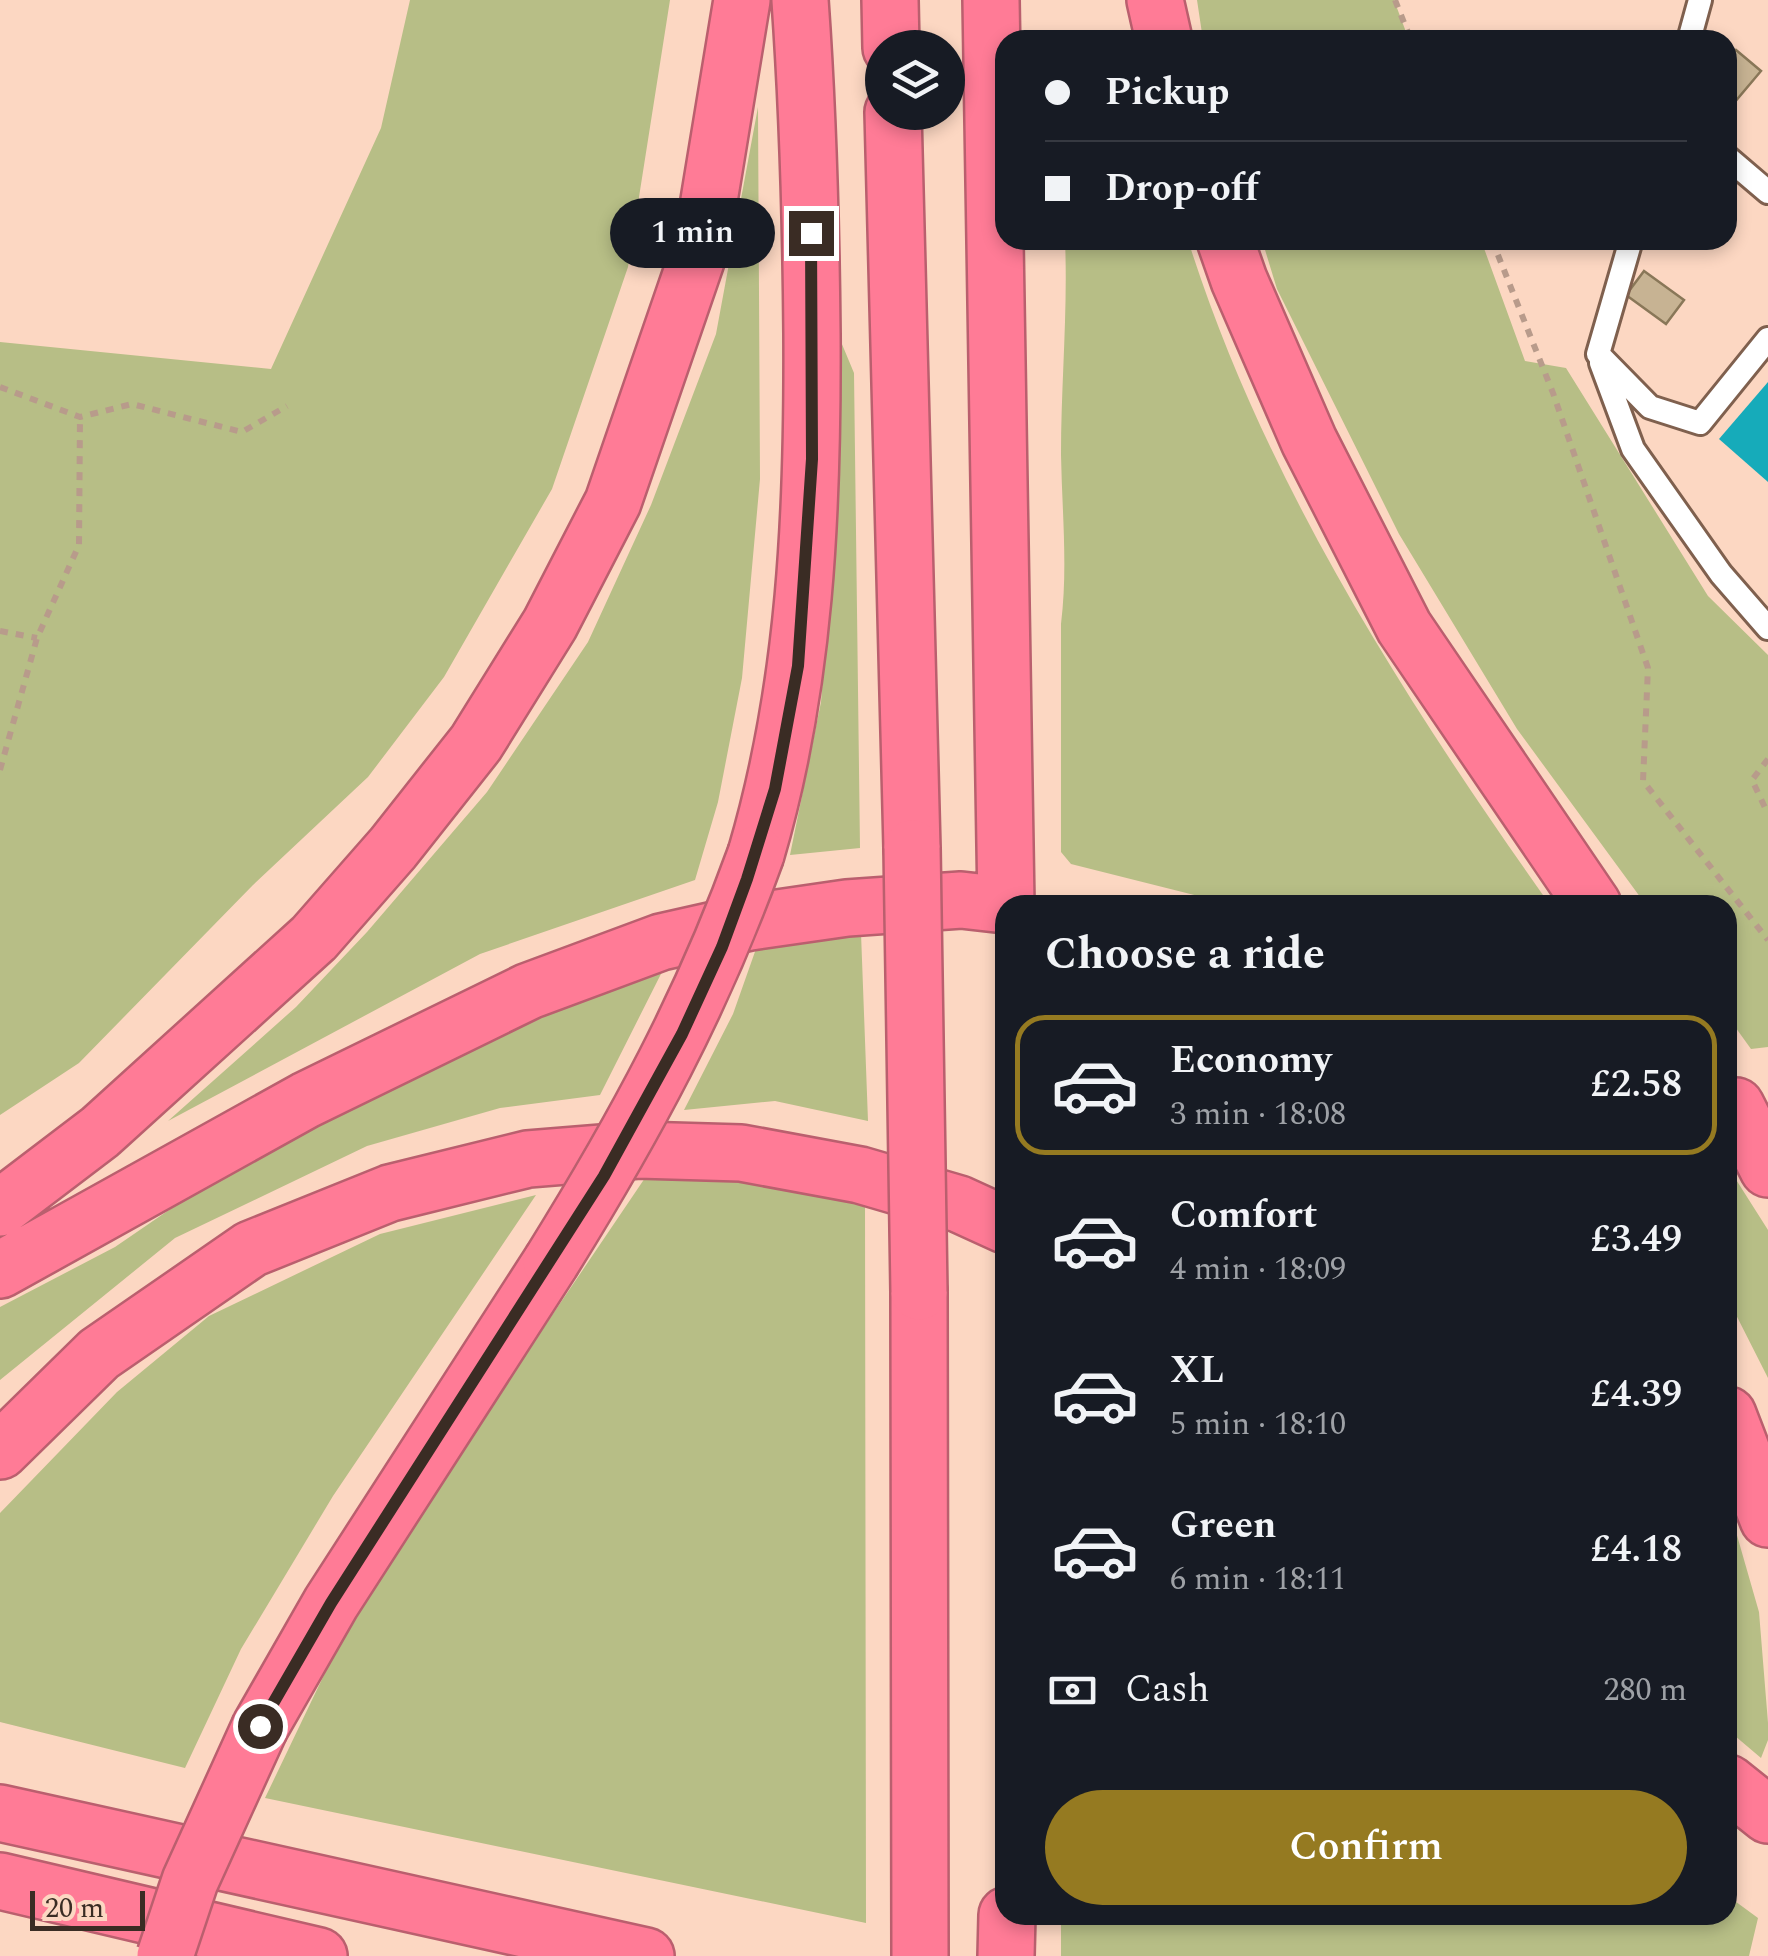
<!DOCTYPE html>
<meta charset="utf-8">
<style>
body{margin:0;font-family:Spectral,serif;background:#242831;color:#f1f3f6;height:100vh;display:flex;flex-direction:column;font-size:38px;white-space:nowrap}
*{box-sizing:border-box;margin:0}
p{font-size:32px;color:#9ea1a6}
.icon{flex:none;width:55px;height:55px;fill:none;stroke:currentColor;stroke-width:2;stroke-linecap:round;stroke-linejoin:round}
.map{position:relative;flex:1;overflow:hidden}
.panel{position:absolute;left:995px;top:895px;width:742px;height:1030px;display:flex;flex-direction:column;background:#171b24;border-radius:30px;box-shadow:0 5px 15px #0003}
.panel>*{flex:none}
.top-card{position:absolute;left:995px;top:30px;width:742px;height:220px;border-radius:30px;box-shadow:0 5px 15px #0003;display:grid;align-content:center;height:220px;padding:0 50px;background:#171b24}
.tools{position:absolute;left:865px;top:30px;display:grid;gap:20px}
.tools a{display:grid;place-items:center;width:100px;height:100px;border-radius:50%;background:#171b24;box-shadow:0 5px 15px #0003;font-size:50px}
.scale{position:absolute;left:30px;bottom:25px;width:115px;box-sizing:border-box;padding-left:10px;border:5px solid #3a2c24;border-top:0;font-size:28px;line-height:35px;white-space:nowrap;color:#3a2c24;-webkit-text-stroke:8px #fcd7c2;paint-order:stroke}
.end{position:absolute;width:45px;height:45px;margin:-22px;border:12px solid #3a2c24;background:#fff;box-shadow:0 0 0 5px #fff}
.from{border-radius:50%}
.bubble{position:absolute;height:70px;border-radius:35px;background:#171b24;box-shadow:0 5px 15px #0003;font-size:32px;font-weight:600;line-height:70px;text-align:center}
.top-card b{display:flex;align-items:center;gap:35px;height:95px;font-size:38px}
.top-card b+b{border-top:2px solid #363941}
.top-card i{width:25px;height:25px;background:#f1f3f6}
ul{padding:0;list-style:none}
li{display:flex;align-items:center;gap:30px;height:140px;margin:0 20px 15px;padding:0 30px;border:5px solid transparent;border-radius:30px}
li div{flex:1}
li b{display:block;font-size:38px}
li em{font-style:normal;font-weight:600}
li.on{border-color:#957a21}
li>.icon{width:90px;height:90px;stroke-width:1.5}
h2{padding:0 50px;font-size:45px;line-height:120px}
.pay{display:flex;align-items:center;gap:25px;height:110px;padding:0 50px;font-size:38px}
.pay p{margin-inline-start:auto}
.action{display:flex;gap:20px;margin-top:auto;padding:20px 50px}
.action a{flex:1;height:115px;border-radius:60px;background:#957a21;color:#fff;font-size:40px;font-weight:600;line-height:115px;text-align:center}
.map>svg:first-child{display:block}
.green{fill:#b7be86}
.water{fill:#16abba}
.building{fill:#c7b393;stroke:#897758;stroke-width:2.5}
.lines{fill:none;stroke-linecap:round;stroke-linejoin:round}
.lane-casing{stroke:#7f604e;stroke-width:28}
.highway-casing{stroke:#ba5f6e;stroke-width:60}
.path{stroke:#b89b8b;stroke-width:6;stroke-dasharray:8 8;stroke-linecap:butt}
.lane{stroke:#fff;stroke-width:22}
.highway{stroke:#ff7b96;stroke-width:55}
.highway-bridge-casing{stroke:#ba5f6e;stroke-width:60;stroke-linecap:butt}
.highway-bridge{stroke:#ff7b96;stroke-width:55}
.route{stroke:#3a2c24;stroke-width:12}
</style>
<div class="map">
<svg width="1768" height="1956" viewBox="0 0 1768 1956">
<rect width="100%" height="100%" fill="#fcd7c2"/>
<path class="green" d="M 410,0 L 670,0 L 628,267 L 552,489 L 444,677 L 368,777 L 253,885 L 79,1063 L 0,1115 L 0,342 L 271,369 L 381,128 Z
M 1197,0 L 1394,0 L 1409,40 L 1203,40 Z
M 758,107 L 760,479 L 742,678 L 718,802 L 695,880 L 480,954 L 168,1121 L 296,1007 L 367,932 L 487,792 L 588,642 L 651,505 L 716,334 Z
M 1065,240 L 1188,240 C 1264,481 1405,700 1550,905 L 1234,905 L 1071,864 L 1061,852 L 1061,624 C 1068,568 1062,511 1061,455 C 1061,383 1068,312 1065,240 Z
M 1262,240 L 1481,240 L 1525,361 L 1566,368 L 1708,596 L 1768,655 L 1768,1047 L 1751,1049 L 1728,1017 L 1728,905 L 1646,905 L 1517,729 L 1399,534 L 1277,289 Z
M 839,337 L 854,373 L 860,848 L 790,855 L 821,702 L 837,502 Z
M 861,933 L 868,1121 L 775,1101 L 684,1110 L 733,1014 L 757,946 Z
M 667,962 L 600,1095 L 500,1108 L 367,1146 L 175,1238 L 0,1380 L 0,1307 L 115,1247 L 207,1184 L 394,1074 Z
M 647,1175 L 790,1183 L 865,1195 L 866,1923 L 265,1798 L 347,1627 L 492,1404 Z
M 1735,1178 L 1768,1230 L 1768,1378 L 1728,1299 L 1728,1184 Z
M 536,1195 L 333,1496 L 241,1649 L 185,1768 L 0,1722 L 0,1513 L 117,1392 L 209,1316 L 380,1234 Z
M 1728,1504 L 1759,1612 L 1768,1723 L 1768,1740 L 1761,1758 L 1728,1730 Z
M 1728,1896 L 1758,1918 L 1749,1956 L 1061,1956 L 1061,1915 L 1728,1915 Z"/>
<path class="water" d="M 1768,382 L 1768,482 L 1719,439 Z"/>
<path class="building" d="M 1736,50 L 1761,71 L 1728,110 L 1728,60 Z
M 1644,271 L 1684,300 L 1666,324 L 1626,295 Z"/>
<g class="lines">
<defs>
<path id="lane" d="M 1689,40 L 1700,0
M 1728,158 L 1768,192
M 1631,240 L 1598,354 L 1650,407 L 1700,423 L 1768,339
M 1601,363 L 1633,449 L 1721,574 L 1768,628"/>
<path id="highway" d="M 890,0 L 891,48
M 991,0 L 1006,905
M 1155,0 L 1164,40
M 893,112 L 912,848
M 1225,240 L 1239,280 L 1309,441 L 1404,627 L 1593,905
M 756,854 C 806,685 813,510 812,334 C 811,223 808,112 800,0
M 1736,1106 L 1768,1169
M 0,1208 L 100,1132 L 314,938 L 393,848 L 476,743 L 550,624 L 613,502 L 702,243 L 742,0
M 0,1270 L 306,1100 L 529,991 L 661,942 L 750,922 L 847,908 L 961,900 L 1005,905
M 919,1292 L 920,1956
M 1728,1415 L 1768,1519
M 0,1451 L 99,1354 L 251,1249 L 390,1193 L 528,1159 L 639,1150 L 741,1153 L 860,1175 L 959,1204 L 1005,1225
M 260,1727 L 331,1603 L 551,1262
M 1728,1783 L 1768,1815
M 0,1813 L 646,1956
M 0,1881 L 319,1956
M 1006,1956 L 1007,1915"/>
</defs>
<use href="#lane" class="lane-casing"/>
<use href="#highway" class="highway-casing"/>
<path class="path" d="M 1395,0 L 1411,40
M 1492,240 L 1553,393 L 1648,668 L 1643,781 L 1768,940
M 0,387 L 80,417 L 132,404 L 242,432 L 287,406
M 0,631 L 37,638
M 1768,759 L 1752,780 L 1768,814
M 0,770 L 37,638 L 79,545 L 80,417"/>
<use href="#lane" class="lane"/>
<use href="#highway" class="highway"/>
<defs>
<path id="highway-bridge" d="M 912,848 L 919,1292
M 551,1262 C 635,1127 702,1004 756,854
M 165,1956 L 190,1881 L 260,1727"/>
</defs>
<use href="#highway-bridge" class="highway-bridge-casing"/>
<use href="#highway-bridge" class="highway-bridge"/>
</g>
<g class="lines">
<path class="route" d="M 260,1726 L 331,1603 L 604,1176 L 682,1034 L 722,947 L 747,879 L 775,789 L 798,666 L 812,459 L 811,233"/>
</g>
</svg>
<div class="tools">
<a><svg class="icon" aria-label="layers" viewBox="0 0 24 24"><path d="M12 4l9 5-9 5-9-5zM3 14l9 5 9-5"/></svg></a>
</div>
<div class="scale">20 m</div>
<i class="end from" style="left:260px;top:1726px"></i>
<i class="end" style="left:811px;top:233px"></i>
<div class="bubble" style="left:610px;top:198px;width:165px">1 min</div>
<div class="top-card">
<b><i class="from"></i>Pickup</b>
<b><i></i>Drop-off</b>
</div>
<section class="panel">
<h2>Choose a ride</h2>
<ul>
<li class="on"><svg class="icon" aria-label="car" viewBox="0 0 24 24"><path d="M5 17H2v-5l4-1 3-4h7l3 4 3 1v5h-3M9 17h6M6 11h13"/><circle cx="7" cy="17" r="2"/><circle cx="17" cy="17" r="2"/></svg><div><b>Economy</b><p>3 min · 18:08</p></div><em>£2.58</em></li>
<li><svg class="icon" aria-label="car" viewBox="0 0 24 24"><path d="M5 17H2v-5l4-1 3-4h7l3 4 3 1v5h-3M9 17h6M6 11h13"/><circle cx="7" cy="17" r="2"/><circle cx="17" cy="17" r="2"/></svg><div><b>Comfort</b><p>4 min · 18:09</p></div><em>£3.49</em></li>
<li><svg class="icon" aria-label="car" viewBox="0 0 24 24"><path d="M5 17H2v-5l4-1 3-4h7l3 4 3 1v5h-3M9 17h6M6 11h13"/><circle cx="7" cy="17" r="2"/><circle cx="17" cy="17" r="2"/></svg><div><b>XL</b><p>5 min · 18:10</p></div><em>£4.39</em></li>
<li><svg class="icon" aria-label="car" viewBox="0 0 24 24"><path d="M5 17H2v-5l4-1 3-4h7l3 4 3 1v5h-3M9 17h6M6 11h13"/><circle cx="7" cy="17" r="2"/><circle cx="17" cy="17" r="2"/></svg><div><b>Green</b><p>6 min · 18:11</p></div><em>£4.18</em></li>
</ul>
<div class="pay"><svg class="icon" aria-label="cash" viewBox="0 0 24 24"><path d="M3 7h18v10H3z"/><circle cx="12" cy="12" r="2"/></svg>Cash<p>280 m</p></div>
<div class="action"><a>Confirm</a></div>
</section>
</div>
